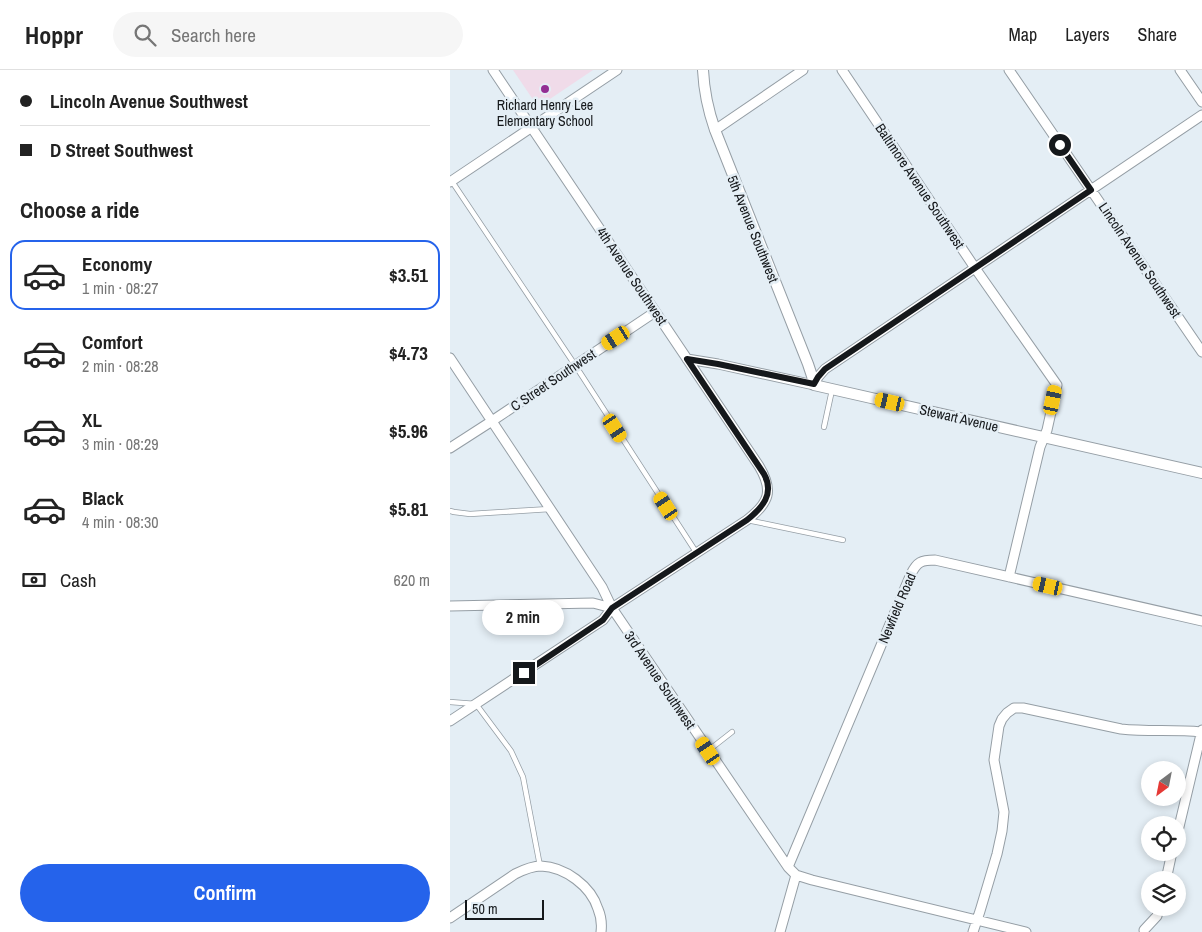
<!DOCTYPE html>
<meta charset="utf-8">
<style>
body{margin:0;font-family:"Archivo Narrow",sans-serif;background:#f6f6f6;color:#222;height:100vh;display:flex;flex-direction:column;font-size:19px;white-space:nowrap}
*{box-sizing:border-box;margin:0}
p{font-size:16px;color:#767676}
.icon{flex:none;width:28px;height:28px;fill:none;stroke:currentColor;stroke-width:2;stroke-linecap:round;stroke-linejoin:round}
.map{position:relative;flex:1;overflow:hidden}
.panel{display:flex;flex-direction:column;background:#fff;width:450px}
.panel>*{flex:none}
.guide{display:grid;align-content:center;height:110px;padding:0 20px;background:#fff}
.needle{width:32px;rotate:212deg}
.buttons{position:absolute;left:691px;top:691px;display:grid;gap:10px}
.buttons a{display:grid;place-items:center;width:45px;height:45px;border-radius:50%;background:#fff;box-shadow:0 2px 8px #0003;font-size:25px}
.scale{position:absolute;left:15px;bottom:12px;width:79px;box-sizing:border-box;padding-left:5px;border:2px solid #15181b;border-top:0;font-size:14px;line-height:18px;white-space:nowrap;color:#15181b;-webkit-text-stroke:4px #e4eef5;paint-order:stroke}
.end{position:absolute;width:22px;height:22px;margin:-11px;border:6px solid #15181b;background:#fff;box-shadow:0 0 0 2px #fff}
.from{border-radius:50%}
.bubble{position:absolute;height:35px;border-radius:18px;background:#fff;box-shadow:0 2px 8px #0003;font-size:16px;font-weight:700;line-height:35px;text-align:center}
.car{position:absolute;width:15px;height:30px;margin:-15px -8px;border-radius:6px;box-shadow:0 0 4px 1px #0007;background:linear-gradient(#f5c518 24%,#345 0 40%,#f5c518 0 76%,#345 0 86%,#f5c518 0)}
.guide b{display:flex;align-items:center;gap:18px;height:48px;font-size:19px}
.guide b+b{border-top:1px solid #e0e0e0}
.guide i{width:12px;height:12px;background:#222}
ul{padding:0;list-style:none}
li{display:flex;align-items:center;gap:15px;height:70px;margin:0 10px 8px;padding:0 10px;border:2px solid transparent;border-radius:15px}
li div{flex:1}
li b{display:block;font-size:19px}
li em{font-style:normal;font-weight:700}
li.active{border-color:#2563eb}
li>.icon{width:45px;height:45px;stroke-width:1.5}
h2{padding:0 20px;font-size:22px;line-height:60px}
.pay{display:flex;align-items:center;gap:12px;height:55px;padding:0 20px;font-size:19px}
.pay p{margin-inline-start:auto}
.primary-button{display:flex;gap:10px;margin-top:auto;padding:10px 20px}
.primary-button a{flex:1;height:58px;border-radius:30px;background:#2563eb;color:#fff;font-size:20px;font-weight:700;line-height:58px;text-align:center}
header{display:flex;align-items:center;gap:30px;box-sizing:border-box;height:70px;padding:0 25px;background:#fff;border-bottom:1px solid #e0e0e0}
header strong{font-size:24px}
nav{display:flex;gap:28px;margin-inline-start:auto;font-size:18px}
.search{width:350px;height:45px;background:#f6f6f6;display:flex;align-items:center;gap:12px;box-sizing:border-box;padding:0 18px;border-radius:28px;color:#767676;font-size:19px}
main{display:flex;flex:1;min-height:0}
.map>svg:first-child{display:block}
.education{fill:#f0dbe9}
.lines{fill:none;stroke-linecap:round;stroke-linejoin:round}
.service-casing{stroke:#959ea5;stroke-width:6}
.minor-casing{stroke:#959ea5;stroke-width:11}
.tertiary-casing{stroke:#959ea5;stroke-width:12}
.service{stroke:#fff;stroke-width:4.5}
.minor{stroke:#fff;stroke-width:9}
.tertiary{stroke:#fff;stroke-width:10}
.route{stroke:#15181b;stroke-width:6}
.poi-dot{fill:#932e93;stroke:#e4eef5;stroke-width:2}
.labels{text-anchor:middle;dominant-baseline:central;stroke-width:5;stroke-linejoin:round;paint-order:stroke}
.poi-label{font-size:14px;fill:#15181b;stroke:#e4eef5}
.street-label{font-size:14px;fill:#15181b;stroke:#e4eef5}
</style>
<header>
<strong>Hoppr</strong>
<div class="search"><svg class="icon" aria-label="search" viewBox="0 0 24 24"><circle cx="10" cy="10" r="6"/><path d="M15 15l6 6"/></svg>Search here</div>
<nav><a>Map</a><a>Layers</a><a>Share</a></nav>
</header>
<main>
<section class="panel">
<div class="guide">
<b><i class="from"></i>Lincoln Avenue Southwest</b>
<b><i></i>D Street Southwest</b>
</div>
<h2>Choose a ride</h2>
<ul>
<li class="active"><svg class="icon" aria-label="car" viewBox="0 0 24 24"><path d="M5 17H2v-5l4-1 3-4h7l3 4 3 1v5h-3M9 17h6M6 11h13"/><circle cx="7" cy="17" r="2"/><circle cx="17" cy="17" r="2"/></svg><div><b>Economy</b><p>1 min · 08:27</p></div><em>$3.51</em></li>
<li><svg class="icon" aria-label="car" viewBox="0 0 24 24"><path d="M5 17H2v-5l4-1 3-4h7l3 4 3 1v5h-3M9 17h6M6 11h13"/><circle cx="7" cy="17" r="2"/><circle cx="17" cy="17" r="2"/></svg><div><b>Comfort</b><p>2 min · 08:28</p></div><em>$4.73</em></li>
<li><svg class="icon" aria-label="car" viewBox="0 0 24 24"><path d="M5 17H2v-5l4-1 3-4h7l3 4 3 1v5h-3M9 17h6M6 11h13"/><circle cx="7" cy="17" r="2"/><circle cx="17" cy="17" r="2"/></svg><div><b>XL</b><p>3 min · 08:29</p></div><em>$5.96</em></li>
<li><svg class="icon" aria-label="car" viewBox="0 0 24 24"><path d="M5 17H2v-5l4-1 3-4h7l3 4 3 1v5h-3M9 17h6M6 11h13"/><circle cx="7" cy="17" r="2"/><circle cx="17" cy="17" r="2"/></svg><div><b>Black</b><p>4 min · 08:30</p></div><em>$5.81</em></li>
</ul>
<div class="pay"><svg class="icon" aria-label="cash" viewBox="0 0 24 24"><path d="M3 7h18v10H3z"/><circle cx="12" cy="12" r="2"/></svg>Cash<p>620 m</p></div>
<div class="primary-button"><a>Confirm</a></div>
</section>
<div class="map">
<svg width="752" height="862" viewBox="0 0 752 862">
<rect width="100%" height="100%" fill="#e4eef5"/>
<path class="education" d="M 63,0 L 143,0 L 88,37 Z"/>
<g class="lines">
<defs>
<path id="service" d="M 1,110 L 125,295 L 246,482
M 374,357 L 382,320
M 0,441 L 4,442 L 20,444 L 100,439
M 297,450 L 393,470
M 0,632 L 26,634 L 61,681 L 73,707 L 90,796
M 259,680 L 282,662"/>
<path id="minor" d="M 392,0 L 525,198 L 607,315 L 597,360 L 590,377 L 559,507
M 559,0 L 752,282
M 730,0 L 752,32
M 265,60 L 353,0
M 0,112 L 167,0
M 0,288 L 152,517 L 162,538 L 338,797 L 346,805 L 362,810 L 576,862
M 237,289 L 268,294 L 364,315 L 368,307 L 375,299 L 752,45
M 0,378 L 42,351 L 205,242
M 0,536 L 143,533 L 162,538
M 0,651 L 153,550 L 162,538 L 297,450 C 319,433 324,421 309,396 L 43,0
M 728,761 L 752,660
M 338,797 L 461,504 C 467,492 471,490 485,490 L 752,551
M 716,810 L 722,782
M 0,848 L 65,804 C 73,800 82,796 91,796 C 115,797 141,816 148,839 C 151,846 152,854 151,862
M 694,860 L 707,846 L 709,838
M 330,862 L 346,805
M 523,862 L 530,841 L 547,784 L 552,761 L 554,742 L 544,690 L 549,656 L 552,649 L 557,643 L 564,638 L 573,638 L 671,659 C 698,662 725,659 751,662"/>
<path id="tertiary" d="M 253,0 C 254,21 258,40 265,60 L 358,294 L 362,306 L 364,315 L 752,403"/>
</defs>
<use href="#service" class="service-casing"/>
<use href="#minor" class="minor-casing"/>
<use href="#tertiary" class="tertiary-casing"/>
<use href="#service" class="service"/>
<use href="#minor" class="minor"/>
<use href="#tertiary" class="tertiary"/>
</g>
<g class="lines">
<path class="route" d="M 74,603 L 153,550 L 162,538 L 297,450 C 312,438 325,424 314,404 L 237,289 L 268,294 L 364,314 L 368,307 L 375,299 L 641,120 L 610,75"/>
</g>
<circle class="poi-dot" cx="95" cy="19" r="5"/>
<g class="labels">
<g class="poi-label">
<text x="95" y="35">Richard Henry Lee<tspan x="95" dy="16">Elementary School</tspan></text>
</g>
<g class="street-label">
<text transform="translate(470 116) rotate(56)">Baltimore Avenue Southwest</text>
<text transform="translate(303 159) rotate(68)">5th Avenue Southwest</text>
<text transform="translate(690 190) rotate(56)">Lincoln Avenue Southwest</text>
<text transform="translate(182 206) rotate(56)">4th Avenue Southwest</text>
<text transform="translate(103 310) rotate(-34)">C Street Southwest</text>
<text transform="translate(509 348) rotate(13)">Stewart Avenue</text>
<text transform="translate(447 538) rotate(-67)">Newfield Road</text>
<text transform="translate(210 610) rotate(56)">3rd Avenue Southwest</text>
</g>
</g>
</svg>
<div class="buttons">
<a><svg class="needle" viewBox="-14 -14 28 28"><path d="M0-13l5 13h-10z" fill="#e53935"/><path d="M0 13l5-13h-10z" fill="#767676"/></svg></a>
<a><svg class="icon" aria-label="locate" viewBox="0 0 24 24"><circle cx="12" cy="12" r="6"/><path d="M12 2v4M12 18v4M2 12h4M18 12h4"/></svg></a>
<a><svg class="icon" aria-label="layers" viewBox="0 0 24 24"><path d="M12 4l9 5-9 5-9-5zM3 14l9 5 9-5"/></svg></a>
</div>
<div class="scale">50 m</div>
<i class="end from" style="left:610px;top:75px"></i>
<i class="end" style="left:74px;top:603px"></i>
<div class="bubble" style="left:32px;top:530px;width:82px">2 min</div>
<i class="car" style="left:166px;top:268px;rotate:237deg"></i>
<i class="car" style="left:603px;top:330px;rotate:12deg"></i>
<i class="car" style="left:440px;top:332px;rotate:283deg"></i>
<i class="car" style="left:165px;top:358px;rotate:147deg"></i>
<i class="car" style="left:216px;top:436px;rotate:327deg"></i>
<i class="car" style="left:598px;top:516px;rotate:283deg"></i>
<i class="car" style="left:258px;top:681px;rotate:326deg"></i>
</div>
</main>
